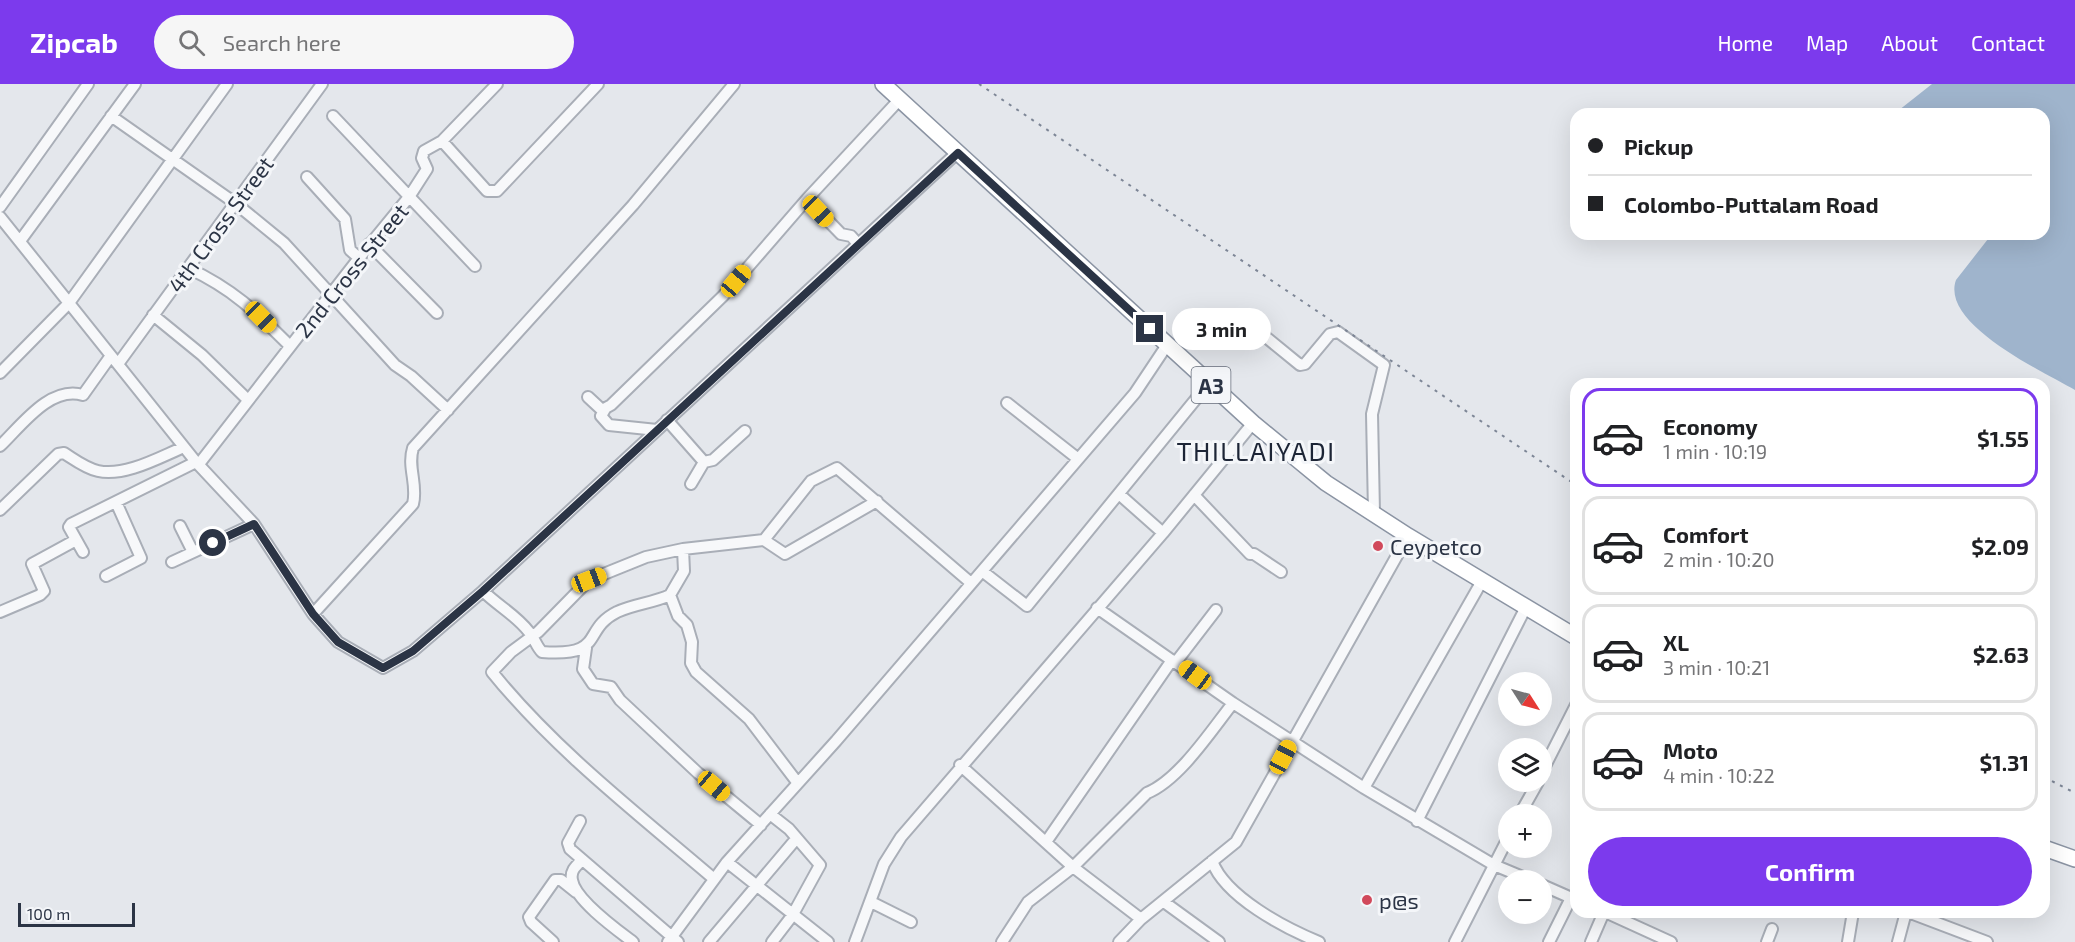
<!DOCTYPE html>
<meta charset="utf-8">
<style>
body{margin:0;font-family:"Exo 2",sans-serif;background:#f6f6f6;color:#202124;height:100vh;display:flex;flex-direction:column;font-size:22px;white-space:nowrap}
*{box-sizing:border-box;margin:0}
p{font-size:20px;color:#757577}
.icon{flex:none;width:33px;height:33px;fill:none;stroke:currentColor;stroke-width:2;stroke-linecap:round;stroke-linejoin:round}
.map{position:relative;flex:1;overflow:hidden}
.sheet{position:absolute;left:1570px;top:294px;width:480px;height:540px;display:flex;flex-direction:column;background:#fff;border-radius:18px;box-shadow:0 6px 24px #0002}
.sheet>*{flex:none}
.top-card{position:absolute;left:1570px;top:24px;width:480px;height:132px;border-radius:18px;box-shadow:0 6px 24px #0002;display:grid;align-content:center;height:132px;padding:0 18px;background:#fff}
.needle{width:39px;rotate:126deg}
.buttons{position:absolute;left:1498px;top:588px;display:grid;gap:12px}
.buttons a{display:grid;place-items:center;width:54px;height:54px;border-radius:50%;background:#fff;box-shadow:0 6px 24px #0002;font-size:30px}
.scale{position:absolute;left:18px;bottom:15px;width:117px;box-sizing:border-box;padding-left:6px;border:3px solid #2b3445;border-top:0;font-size:16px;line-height:21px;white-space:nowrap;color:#2b3445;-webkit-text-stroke:4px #f4f6f9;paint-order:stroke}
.end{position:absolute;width:27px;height:27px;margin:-14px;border:8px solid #2b3445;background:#fff;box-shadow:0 0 0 3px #fff}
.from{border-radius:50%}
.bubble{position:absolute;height:42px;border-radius:21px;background:#fff;box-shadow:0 6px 24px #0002;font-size:20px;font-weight:700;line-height:42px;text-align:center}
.car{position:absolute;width:18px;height:36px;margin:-18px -9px;border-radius:8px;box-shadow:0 0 4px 2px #0007;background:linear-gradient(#f5c518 24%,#345 0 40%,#f5c518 0 76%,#345 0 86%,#f5c518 0)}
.top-card b{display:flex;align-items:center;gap:21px;height:57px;font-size:22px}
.top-card b+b{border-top:2px solid #e0e0e0}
.top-card i{width:15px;height:15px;background:#202124}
ul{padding:10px 0 0;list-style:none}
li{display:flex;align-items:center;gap:18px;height:99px;margin:0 12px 9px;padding:0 6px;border:3px solid #e0e0e0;border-radius:18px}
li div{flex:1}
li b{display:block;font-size:22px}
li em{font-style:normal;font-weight:700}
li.on{border-color:#7c3aed}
li>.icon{width:54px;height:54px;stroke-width:1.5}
.cta{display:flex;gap:12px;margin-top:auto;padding:12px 18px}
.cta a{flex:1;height:69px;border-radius:36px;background:#7c3aed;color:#fff;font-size:24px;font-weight:700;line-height:69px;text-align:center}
header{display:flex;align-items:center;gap:36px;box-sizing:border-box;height:84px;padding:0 30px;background:#7c3aed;color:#fff}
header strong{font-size:28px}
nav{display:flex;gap:33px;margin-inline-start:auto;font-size:21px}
.search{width:420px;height:54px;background:#f6f6f6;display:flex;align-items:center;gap:15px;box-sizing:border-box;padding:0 21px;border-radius:33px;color:#757577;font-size:22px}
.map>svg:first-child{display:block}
.water{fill:#9fb4cc}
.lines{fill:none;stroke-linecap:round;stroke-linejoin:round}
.minor-casing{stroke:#a9aeb7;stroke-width:14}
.highway-casing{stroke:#8b94a3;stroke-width:18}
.minor{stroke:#f7f8fa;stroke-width:10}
.highway{stroke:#fff;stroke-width:15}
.rail{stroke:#7d8696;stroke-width:2;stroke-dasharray:3 6;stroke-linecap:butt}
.route{stroke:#2b3445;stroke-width:8}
.poi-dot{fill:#d1495b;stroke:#f4f6f9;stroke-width:2}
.labels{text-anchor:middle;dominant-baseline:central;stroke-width:6;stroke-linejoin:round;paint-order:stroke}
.shield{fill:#f4f6f9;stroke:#676e7b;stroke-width:1.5}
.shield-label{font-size:21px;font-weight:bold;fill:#2b3445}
.street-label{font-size:22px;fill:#2b3445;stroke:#f4f6f9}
.poi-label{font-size:22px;fill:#2b3445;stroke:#f4f6f9;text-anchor:start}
.quarter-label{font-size:26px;letter-spacing:1.5px;fill:#1d2536;stroke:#f4f6f9}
</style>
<header>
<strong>Zipcab</strong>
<div class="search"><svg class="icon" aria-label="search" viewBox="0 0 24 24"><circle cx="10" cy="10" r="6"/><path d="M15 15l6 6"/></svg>Search here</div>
<nav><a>Home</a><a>Map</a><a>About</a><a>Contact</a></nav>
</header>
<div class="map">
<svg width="2075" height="858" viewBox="0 0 2075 858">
<rect width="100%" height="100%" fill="#e4e7ec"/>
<path class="water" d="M 1932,0 L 2075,0 L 2075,306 C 2044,288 1940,240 1956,196 L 1988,155 L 1987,150 L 2044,150 L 2044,30 L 1894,30 Z"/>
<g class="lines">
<defs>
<path id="minor" d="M 227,0 L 69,219 L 196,378 L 254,440 L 313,530 L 413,420 C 418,401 407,383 413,364 L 633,121 L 734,0
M 111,32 L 235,119 L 284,159 L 395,281 L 411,292 L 448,326
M 333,32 L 475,182
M 442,57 L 487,107 L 497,107 L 598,0
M 307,93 L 345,135 L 350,166 L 359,174
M 807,115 L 841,150 L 851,152 L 858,160
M 0,123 L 88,0
M 0,133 L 69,219 L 0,289
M 20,157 L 135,0
M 369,160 L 437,229
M 188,184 C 233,205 255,227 290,262
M 153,231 L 202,271 L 248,316
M 1245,236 L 1300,281 L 1305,280 L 1330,250 L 1338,248 L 1384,281 L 1372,330 L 1374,428
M 118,280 L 322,0
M 588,313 L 602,326 L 611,321 L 723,212 L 807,115 L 900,15
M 1007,319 L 1077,374
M 605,325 L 601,332 L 609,341 L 657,346
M 667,336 L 704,378
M 0,362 C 21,342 50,301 83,311 L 110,273
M 704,378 L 713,376 L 745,347
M 199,380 L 359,174 L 409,113 L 427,85 L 422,74 L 424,67 L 442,57 L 497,0
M 691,400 L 704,378
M 1119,410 L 1163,449
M 1194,411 L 1250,470 L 1254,470 L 1281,488
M 877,417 L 785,470 L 764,456 L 811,397 L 837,384 L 971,499
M 0,426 L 58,370 L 64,369 C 75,376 85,384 98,387 C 125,393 160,373 184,363
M 180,442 L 193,468
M 83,468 L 69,443 L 71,440 L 196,378
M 172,478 L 254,440
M 982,487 L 1027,522 L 1209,299
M 106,492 L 141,474 L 116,418
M 483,507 C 498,522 516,531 529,548 C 535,555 536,562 542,568 C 606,573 581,546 617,528 C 634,520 653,519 670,511 L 684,487 L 683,465
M 670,511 L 678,532 L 687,541 L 692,558 L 691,579 L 696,588 L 749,635 L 797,698
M 1097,524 L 1233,619 L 1364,704 L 1494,781
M 0,528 L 40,511 L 44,507 L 32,480 L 76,456
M 313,530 L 338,558 L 383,584 L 413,567 L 483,507 L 958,68
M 586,564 L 583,585 L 593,600 L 611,603 L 620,616 L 698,689 L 761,741
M 1176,578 L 1216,526
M 960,681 L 1073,783 L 1028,818 L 1002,858
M 1542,688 L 1576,621
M 1364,704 L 1482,497
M 770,730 L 789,745 L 820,781 L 792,832 L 772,858
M 1520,730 L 1538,698
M 580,737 L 568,759 L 570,765 L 678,858
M 1417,737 L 1526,523
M 1046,758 L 1172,576
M 582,776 C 576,782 570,787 572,796 C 575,816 617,846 633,858
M 1212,777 C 1225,813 1285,844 1319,858
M 1496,777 L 1494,781 L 1530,796
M 727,778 L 828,858
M 714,795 C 638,730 555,666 492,588 L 511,568 L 538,548 L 589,496 L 646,473 L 683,465 L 764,456
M 1542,801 L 1576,816
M 871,818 L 911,838
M 1164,818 L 1219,858
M 1605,828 L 1671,858
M 1908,828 L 1987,858
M 1141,835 L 1073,783 L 1147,709 C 1179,696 1211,647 1233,619
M 553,858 L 531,838 L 529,833 L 555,796 L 561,796 L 576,808
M 668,858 L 727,778 L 836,657 L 1135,309 L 1167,261
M 709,858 L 796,755
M 855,858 L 884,780 L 901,753 L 1163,449 L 1253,339
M 1119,858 L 1141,835 L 1236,758 L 1408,452
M 1455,858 L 1509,752
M 1549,858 L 1571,814
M 1591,858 L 1604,828
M 1767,858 L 1772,845
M 1848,858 L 1853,828
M 1898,858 L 1906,828"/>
<path id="highway" d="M 883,0 L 1253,339 L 1326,399 L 1408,452 L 1576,553
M 2044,764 L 2075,775"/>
</defs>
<use href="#minor" class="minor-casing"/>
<use href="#highway" class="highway-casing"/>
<use href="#minor" class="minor"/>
<use href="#highway" class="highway"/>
<path class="rail" d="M 979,0 L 1576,401
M 2044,693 L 2075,709"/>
</g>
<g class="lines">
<path class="route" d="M 213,459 L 254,440 L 313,530 L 338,558 L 383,584 L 413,567 L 483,507 L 958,69 L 1150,245"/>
</g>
<g class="poi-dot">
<circle cx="1378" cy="462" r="6"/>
<circle cx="1367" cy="816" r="6"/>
</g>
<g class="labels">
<rect class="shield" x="1191.5" y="283" width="39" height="36" rx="4.5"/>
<g class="shield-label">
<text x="1211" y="301">A3</text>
</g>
<g class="street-label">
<text transform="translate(220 140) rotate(-54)">4th Cross Street</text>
<text transform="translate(351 186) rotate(-51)">2nd Cross Street</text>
</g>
<g class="poi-label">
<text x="1390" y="462">Ceypetco</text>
<text x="1379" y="816">p@s</text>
</g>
<g class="quarter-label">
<text x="1256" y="366">THILLAIYADI</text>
</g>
</g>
</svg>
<div class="buttons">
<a><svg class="needle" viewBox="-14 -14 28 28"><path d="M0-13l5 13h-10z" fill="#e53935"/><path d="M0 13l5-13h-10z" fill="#757577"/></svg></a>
<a><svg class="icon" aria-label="layers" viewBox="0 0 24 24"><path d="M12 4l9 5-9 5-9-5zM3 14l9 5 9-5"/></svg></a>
<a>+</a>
<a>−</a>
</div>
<div class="scale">100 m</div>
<i class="end from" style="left:213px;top:459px"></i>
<i class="end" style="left:1150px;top:245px"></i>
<div class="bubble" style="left:1172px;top:224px;width:99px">3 min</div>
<i class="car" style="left:818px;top:127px;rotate:136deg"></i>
<i class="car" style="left:736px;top:197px;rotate:40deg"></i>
<i class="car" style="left:261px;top:233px;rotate:135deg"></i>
<i class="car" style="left:589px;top:496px;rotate:69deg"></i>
<i class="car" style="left:1195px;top:591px;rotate:306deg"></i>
<i class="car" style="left:1283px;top:673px;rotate:28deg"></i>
<i class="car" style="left:714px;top:702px;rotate:130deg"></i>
<div class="top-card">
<b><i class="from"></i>Pickup</b>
<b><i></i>Colombo-Puttalam Road</b>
</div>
<section class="sheet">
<ul>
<li class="on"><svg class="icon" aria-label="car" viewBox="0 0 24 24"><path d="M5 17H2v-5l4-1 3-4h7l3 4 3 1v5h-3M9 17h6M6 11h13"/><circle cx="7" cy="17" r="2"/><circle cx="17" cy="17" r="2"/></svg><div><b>Economy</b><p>1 min · 10:19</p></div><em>$1.55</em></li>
<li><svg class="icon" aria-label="car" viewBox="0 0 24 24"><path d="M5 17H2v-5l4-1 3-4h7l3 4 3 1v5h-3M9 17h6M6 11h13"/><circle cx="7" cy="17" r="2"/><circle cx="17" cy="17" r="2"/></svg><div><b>Comfort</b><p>2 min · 10:20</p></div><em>$2.09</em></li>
<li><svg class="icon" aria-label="car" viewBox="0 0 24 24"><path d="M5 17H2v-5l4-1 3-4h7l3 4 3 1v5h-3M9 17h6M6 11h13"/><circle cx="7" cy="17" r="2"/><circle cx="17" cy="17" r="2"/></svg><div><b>XL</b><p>3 min · 10:21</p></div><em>$2.63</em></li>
<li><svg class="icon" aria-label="car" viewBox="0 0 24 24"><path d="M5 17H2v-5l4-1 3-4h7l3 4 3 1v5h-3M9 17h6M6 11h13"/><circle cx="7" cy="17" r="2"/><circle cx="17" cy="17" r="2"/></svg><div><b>Moto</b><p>4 min · 10:22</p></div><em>$1.31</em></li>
</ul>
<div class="cta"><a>Confirm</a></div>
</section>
</div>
